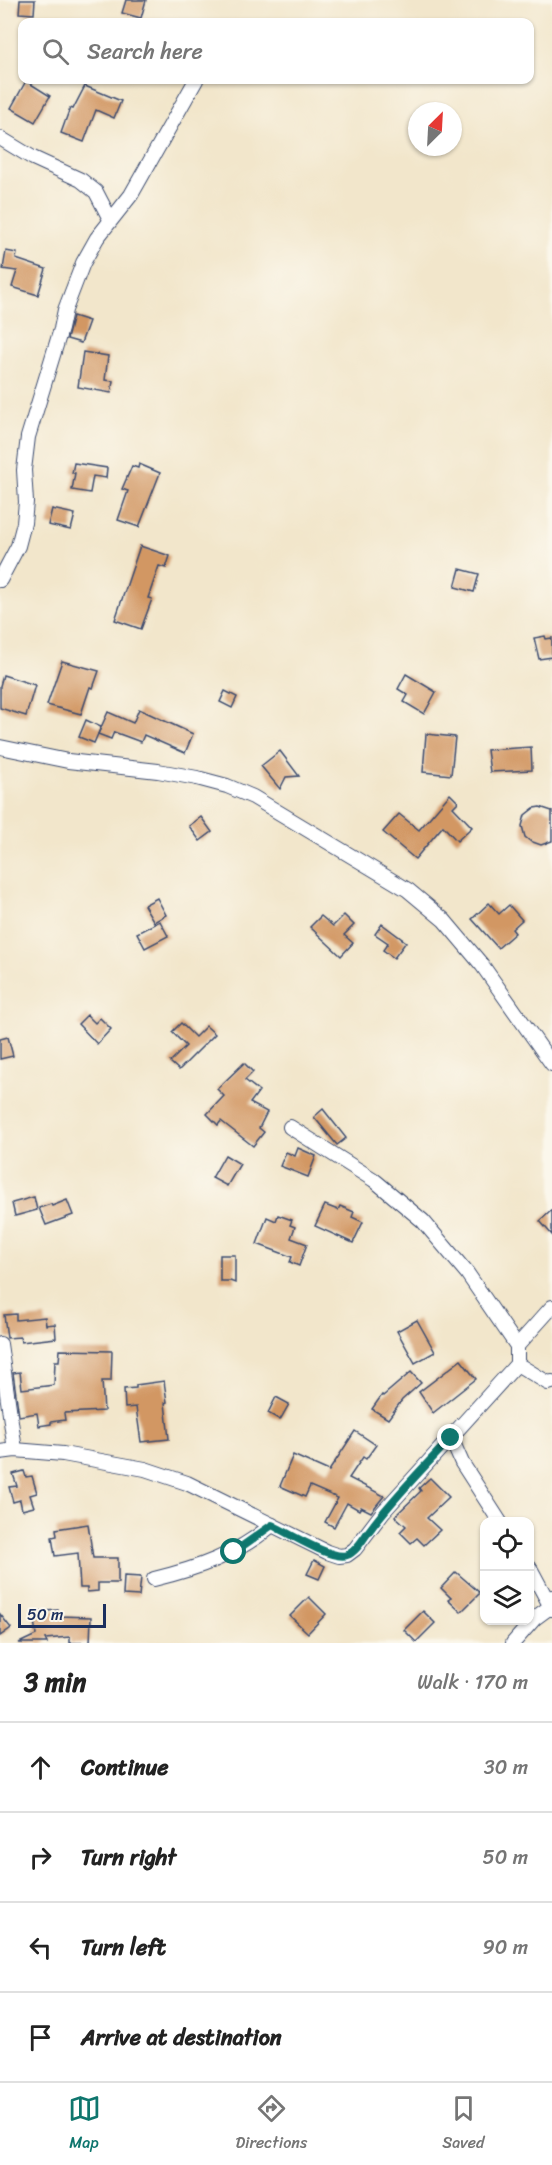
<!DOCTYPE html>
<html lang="en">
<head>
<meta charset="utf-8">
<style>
	body { margin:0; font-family:Sriracha,sans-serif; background:#f2f2f2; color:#222 }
	.controls { position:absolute; right:18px; bottom:18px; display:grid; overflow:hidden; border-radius:12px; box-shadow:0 2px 4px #0004 }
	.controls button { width:54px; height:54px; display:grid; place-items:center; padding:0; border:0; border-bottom:2px solid #e0e0e0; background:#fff; color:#222; font:30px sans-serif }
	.compass { position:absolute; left:408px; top:102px; width:54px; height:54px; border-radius:50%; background:#fff; box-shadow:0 2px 4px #0004; rotate:24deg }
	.scale { position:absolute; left:18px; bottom:15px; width:88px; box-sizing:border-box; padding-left:6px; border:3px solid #1b2f5e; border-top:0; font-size:16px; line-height:21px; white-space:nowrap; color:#1b2f5e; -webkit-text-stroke:4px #fbf7ec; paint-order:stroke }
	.stop { position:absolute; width:18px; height:18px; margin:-14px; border:4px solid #0f766e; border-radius:50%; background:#fff }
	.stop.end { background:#0f766e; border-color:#fff; box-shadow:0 2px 6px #0008 }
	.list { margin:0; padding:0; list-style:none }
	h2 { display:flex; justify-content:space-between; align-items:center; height:78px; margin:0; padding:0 24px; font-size:26px }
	h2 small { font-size:20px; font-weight:400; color:#767676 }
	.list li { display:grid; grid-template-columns:39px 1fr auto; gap:18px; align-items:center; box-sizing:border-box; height:90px; padding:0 24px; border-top:2px solid #e0e0e0 }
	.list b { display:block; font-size:22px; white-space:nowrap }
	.list em { font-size:20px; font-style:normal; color:#767676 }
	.icon { flex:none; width:33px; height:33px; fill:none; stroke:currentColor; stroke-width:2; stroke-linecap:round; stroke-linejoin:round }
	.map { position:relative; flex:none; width:552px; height:1643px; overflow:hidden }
	.search { position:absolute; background:#fff; box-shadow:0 2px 4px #0004; left:18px; right:18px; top:18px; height:66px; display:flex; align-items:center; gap:15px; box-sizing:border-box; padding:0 21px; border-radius:12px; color:#767676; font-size:22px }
	.sheet { height:438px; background:#fff }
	nav { display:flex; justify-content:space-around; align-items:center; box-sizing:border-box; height:84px; border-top:2px solid #e0e0e0; background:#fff; font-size:16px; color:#767676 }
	nav a { display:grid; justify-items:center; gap:3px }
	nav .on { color:#0f766e }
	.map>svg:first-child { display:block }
	.building { fill:#d29764 }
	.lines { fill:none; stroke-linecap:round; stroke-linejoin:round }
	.minor-casing { stroke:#3b4a6e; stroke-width:16 }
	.minor { stroke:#fff; stroke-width:14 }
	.route { stroke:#0f766e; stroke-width:8 }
</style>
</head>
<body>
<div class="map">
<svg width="552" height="1643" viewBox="0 0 552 1643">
	<rect width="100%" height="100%" fill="#fbf7ec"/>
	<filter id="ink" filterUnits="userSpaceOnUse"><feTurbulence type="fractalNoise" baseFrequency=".0167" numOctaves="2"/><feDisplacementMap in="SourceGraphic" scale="12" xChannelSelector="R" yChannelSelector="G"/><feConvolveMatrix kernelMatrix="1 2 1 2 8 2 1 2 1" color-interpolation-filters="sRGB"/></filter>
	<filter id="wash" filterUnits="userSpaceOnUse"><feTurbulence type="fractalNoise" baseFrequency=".008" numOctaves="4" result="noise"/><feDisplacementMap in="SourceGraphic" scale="24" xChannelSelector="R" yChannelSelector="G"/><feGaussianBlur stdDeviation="1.35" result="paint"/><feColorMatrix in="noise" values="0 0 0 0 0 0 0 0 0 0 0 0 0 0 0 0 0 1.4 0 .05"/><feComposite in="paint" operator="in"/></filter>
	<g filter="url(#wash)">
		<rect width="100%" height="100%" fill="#f2e6cb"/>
		<g id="blocks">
			<!-- building -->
			<g class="building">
				<path d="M20 0H35L34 14 19 13Z"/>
				<path d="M126 0H146L141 18 122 13Z"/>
				<path d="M26 81 50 96 35 122 11 108Z"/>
				<path d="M85 86 121 101 114 118 96 110 84 142 61 133 70 108 73 109Z"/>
				<path d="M6 251 17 253 16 259 46 269 38 295 12 287 17 271 3 269Z"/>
				<path d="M73 316 89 321 81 343 67 339Z"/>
				<path d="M83 352 108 356 105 380 113 381 111 393 78 387Z"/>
				<path d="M74 463 107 468 106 478 93 476 90 493 72 490 75 473H72Z"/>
				<path d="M139 464 160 473 139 527 118 520 128 491 122 489 132 466 138 468Z"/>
				<path d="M52 509 75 514 71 530 48 525Z"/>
				<path d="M140 546 170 556 166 568 159 566 148 598 152 599 141 629 115 620Z"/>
				<path d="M460 569 479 574 474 592 455 587Z"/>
				<path d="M545 636 546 639 552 638V657L539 659 534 638Z"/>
				<path d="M62 661 99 671 93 688 90 687 81 714 47 705Z"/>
				<path d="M406 674 436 692 424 714 404 702 408 695 398 689Z"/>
				<path d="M3 675 35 685 26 716 0 708V686Z"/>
				<path d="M225 691 237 697 232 708 220 702Z"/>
				<path d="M139 709 193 734 185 753 144 735 141 742 114 732 111 739 98 734 108 712 133 723Z"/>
				<path d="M86 720 101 727 94 743 79 737Z"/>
				<path d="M426 734 455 737 451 775 423 772Z"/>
				<path d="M531 747 532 770 490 772 487 750Z"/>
				<path d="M280 751 299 776 286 777 280 789 261 766Z"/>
				<path d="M450 794 458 802 453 807 472 827 457 841 443 826 415 859 383 832 399 814 419 830Z"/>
				<path d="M540 807 552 811V841L541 845 530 841 525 837 522 826 525 815 534 808Z"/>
				<path d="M201 817 212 832 200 841 189 826Z"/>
				<path d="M157 898 166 915 154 922 144 905Z"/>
				<path d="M489 903 499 914 509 905 522 920 512 929 515 933 498 948 472 919Z"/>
				<path d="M344 915 354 925 344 935 353 943 341 956 310 927 321 916 333 926Z"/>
				<path d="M160 921 168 936 145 948 137 933Z"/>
				<path d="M382 924 406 942 394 958 383 950 388 943 375 934Z"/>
				<path d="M87 1015 95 1023 100 1018 111 1029 97 1044 78 1024Z"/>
				<path d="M181 1023 195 1037 206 1026 215 1034 179 1070 170 1062 186 1046 172 1032Z"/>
				<path d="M8 1037 13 1056 0 1059V1039Z"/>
				<path d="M244 1063 253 1072 245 1080 259 1091 250 1103 267 1112 259 1128 264 1132 253 1146 221 1121 218 1125 207 1114 224 1096 217 1089Z"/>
				<path d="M323 1109 346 1138 337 1145 314 1117Z"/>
				<path d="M298 1148 316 1156 308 1177 280 1166 286 1152 295 1156Z"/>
				<path d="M225 1155 240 1164 227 1186 212 1178Z"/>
				<path d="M34 1197 37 1210 15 1216 12 1203Z"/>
				<path d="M67 1200 73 1215 46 1225 39 1208 51 1204 52 1206Z"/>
				<path d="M325 1205 338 1210 340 1206 354 1212 352 1217 363 1222 353 1243 315 1226Z"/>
				<path d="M552 1210V1235L540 1221Z"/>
				<path d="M278 1215 292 1220 290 1225 295 1227 291 1238 307 1244 299 1266 290 1262 292 1257 257 1244 267 1217 276 1221Z"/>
				<path d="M220 1255H235V1283L230 1281H220Z"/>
				<path d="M16 1314V1320L45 1317 46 1325 55 1324 56 1338 21 1342 20 1337 7 1338 4 1315Z"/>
				<path d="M417 1320 435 1352 415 1363 397 1331Z"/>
				<path d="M60 1350 112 1351 111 1381H102L104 1411 64 1413 65 1420 51 1422V1424L39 1426 37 1413 19 1416 13 1373 20 1372 22 1389 54 1385 55 1361H59Z"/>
				<path d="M461 1360 476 1379 433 1413 419 1392Z"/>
				<path d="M411 1372 421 1383 402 1400 388 1419 372 1409 382 1395 383 1396Z"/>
				<path d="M164 1381 167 1402 165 1403 169 1439 141 1442 136 1407 125 1408 124 1389 136 1388V1385Z"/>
				<path d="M276 1397 289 1404 280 1420 268 1413Z"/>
				<path d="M355 1431 376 1445 366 1459 363 1457 349 1478 384 1496 371 1512 361 1507 359 1510 347 1503 334 1527 325 1522 338 1498 310 1486 305 1497 280 1486 293 1455 329 1471Z"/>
				<path d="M24 1471 26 1477 32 1476 37 1493 30 1495 34 1507 22 1510 20 1500 13 1502 9 1487 17 1486 13 1474Z"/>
				<path d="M430 1478 449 1497 427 1518 440 1530 424 1545 417 1538 411 1543 400 1532 406 1526 395 1516 421 1491 419 1488Z"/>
				<path d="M88 1524 93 1558H118V1583H98V1591L87 1592V1588H80L78 1553 55 1556 52 1537 57 1536 56 1529Z"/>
				<path d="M314 1560 325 1566 319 1579 307 1574Z"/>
				<path d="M456 1572 480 1593 461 1612 448 1600 451 1598 441 1588Z"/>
				<path d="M124 1576 141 1577 139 1596 123 1595Z"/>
				<path d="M309 1597 326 1614 308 1633 290 1616Z"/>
				<path d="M58 1610 59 1616 91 1617 90 1643H70V1637L45 1639 47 1643H19L36 1635 33 1612Z"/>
				<path d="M423 1611 435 1623 416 1642 404 1630Z"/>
				<path d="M0 1614 11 1628 0 1636Z"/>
			</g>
		</g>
	</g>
	<g filter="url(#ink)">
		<use href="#blocks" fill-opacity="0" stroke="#3b4a6e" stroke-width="1.5"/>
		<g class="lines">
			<defs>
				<g id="minor">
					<path d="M0 138 33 158 81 180 96 192 110 219"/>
					<path d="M0 580 18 546 24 523 26 502 24 470 28 437 61 329 65 310 83 263 97 238 131 195 196 80"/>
					<path d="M0 747 68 761 158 771 197 778 227 786 253 797 408 890 444 920 482 965 552 1064"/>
					<path d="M290 1127 374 1180 423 1221 467 1273 517 1346"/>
					<path d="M0 1344 15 1450"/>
					<path d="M517 1364 548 1383 552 1382"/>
					<path d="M451 1438 462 1463 500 1522"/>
					<path d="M0 1452 15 1450 63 1454 145 1469 187 1483 327 1552 339 1556 347 1555 355 1549 383 1512 517 1364V1346L552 1307"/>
					<path d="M530 1568 552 1609"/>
					<path d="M154 1579C199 1568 236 1555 272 1525"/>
					<path d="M513 1643 535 1618 550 1607 552 1597"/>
				</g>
			</defs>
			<!-- minor casing -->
			<use href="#minor" class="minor-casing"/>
			<!-- minor -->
			<use href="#minor" class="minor"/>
		</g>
	</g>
	<g class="lines" filter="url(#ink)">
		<!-- route -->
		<path class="route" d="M234 1552 272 1525C286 1532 333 1561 347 1555 356 1552 363 1539 369 1531 393 1498 423 1469 451 1438"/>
	</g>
</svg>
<div class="controls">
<button><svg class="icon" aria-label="locate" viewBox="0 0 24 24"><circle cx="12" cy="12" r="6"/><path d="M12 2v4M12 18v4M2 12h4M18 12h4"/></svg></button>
<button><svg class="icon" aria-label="layers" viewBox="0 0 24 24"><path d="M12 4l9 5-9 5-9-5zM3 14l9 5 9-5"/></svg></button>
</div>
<svg class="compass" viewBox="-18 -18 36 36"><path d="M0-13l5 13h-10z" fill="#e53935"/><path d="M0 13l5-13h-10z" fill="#767676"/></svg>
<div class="scale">50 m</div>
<div class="stop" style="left:234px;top:1552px"></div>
<div class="stop end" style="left:451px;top:1438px"></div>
<div class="search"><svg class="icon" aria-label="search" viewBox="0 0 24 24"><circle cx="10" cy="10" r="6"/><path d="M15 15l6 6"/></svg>Search here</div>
</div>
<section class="sheet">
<h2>3 min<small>Walk · 170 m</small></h2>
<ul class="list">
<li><svg class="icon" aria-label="ahead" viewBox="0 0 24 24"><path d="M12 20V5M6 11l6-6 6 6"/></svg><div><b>Continue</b></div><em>30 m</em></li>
<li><svg class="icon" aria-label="right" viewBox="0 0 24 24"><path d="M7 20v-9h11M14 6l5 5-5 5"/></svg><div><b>Turn right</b></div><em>50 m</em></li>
<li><svg class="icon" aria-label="left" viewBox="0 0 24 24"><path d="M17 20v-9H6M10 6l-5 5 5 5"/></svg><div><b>Turn left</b></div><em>90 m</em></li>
<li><svg class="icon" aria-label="arrive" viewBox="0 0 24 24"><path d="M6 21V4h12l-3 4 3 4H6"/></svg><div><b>Arrive at destination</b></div></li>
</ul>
</section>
<nav>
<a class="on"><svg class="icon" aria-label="map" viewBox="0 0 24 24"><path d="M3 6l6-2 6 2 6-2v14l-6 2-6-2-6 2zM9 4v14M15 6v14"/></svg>Map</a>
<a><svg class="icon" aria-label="directions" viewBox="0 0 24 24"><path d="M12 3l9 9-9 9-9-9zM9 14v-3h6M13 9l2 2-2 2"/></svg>Directions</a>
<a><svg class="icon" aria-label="saved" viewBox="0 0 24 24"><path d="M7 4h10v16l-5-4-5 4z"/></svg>Saved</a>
</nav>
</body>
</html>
